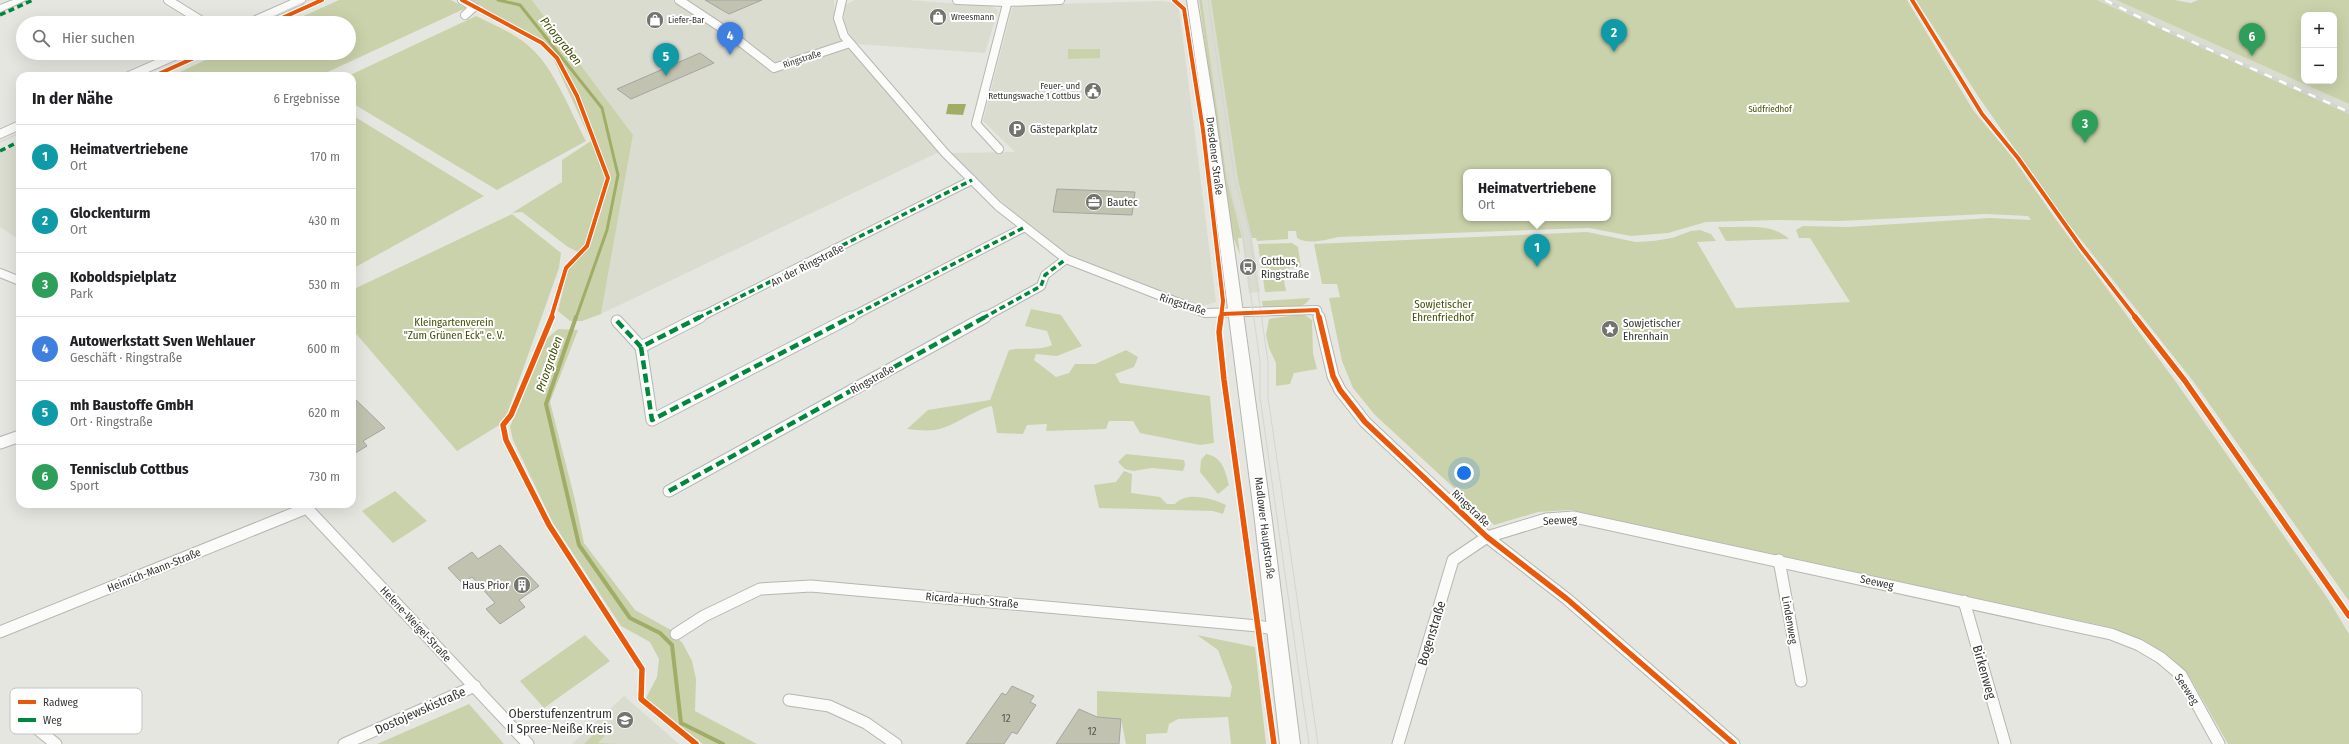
<!DOCTYPE html>
<html lang="de">
<head>
<meta charset="utf-8">
<style>
	body { margin:0; font-family:"Fira Sans Condensed",sans-serif; background:#f2f2f2; color:#202124 }
	.controls { position:absolute; right:12px; top:12px; display:grid; overflow:hidden; border-radius:8px; box-shadow:0 4px 16px #0002 }
	.controls button { width:36px; height:36px; display:grid; place-items:center; padding:0; border:0; border-bottom:1px solid #e0e0e0; background:#fff; color:#202124; font:20px sans-serif }
	.you { position:absolute; left:1464px; top:473px; width:14px; height:14px; margin:-10px; border:3px solid #fff; border-radius:50%; background:#1a73e8; box-shadow:0 0 0 6px #1a73e833 }
	.badge { display:grid; place-items:center; width:26px; height:26px; border-radius:50%; background:#d93025; color:#fff; font-size:13px; font-weight:700 }
	.pin { position:absolute; translate:-50% -33px; filter:drop-shadow(0 1px 2px #0008) }
	.pin::after { content:''; position:absolute; top:21px; width:14px; height:12px; background:inherit; clip-path:polygon(0 0,100% 0,50% 100%) }
	.popup { position:absolute; left:1463px; top:169px; width:148px; height:52px; box-sizing:border-box; display:grid; place-content:center; border-radius:8px; background:#fff; filter:drop-shadow(0 1px 3px #0005); font-size:13px; white-space:nowrap; color:#757577 }
	.popup b { font-size:15px; color:#202124 }
	.popup::after { content:''; position:absolute; left:50%; top:100%; margin-left:-8px; border:8px solid transparent; border-top-color:#fff }
	.list { margin:0; padding:0; list-style:none }
	h2 { display:flex; justify-content:space-between; align-items:center; height:52px; margin:0; padding:0 16px; font-size:17px }
	h2 small { font-size:13px; font-weight:400; color:#757577 }
	.list li { display:grid; grid-template-columns:26px 1fr auto; gap:12px; align-items:center; box-sizing:border-box; height:64px; padding:0 16px; border-top:1px solid #e0e0e0 }
	.list b { display:block; font-size:15px; white-space:nowrap }
	.list p { margin:0; font-size:13px; white-space:nowrap; color:#757577 }
	.list em { font-size:13px; font-style:normal; color:#757577 }
	.icon { flex:none; width:22px; height:22px; fill:none; stroke:currentColor; stroke-width:2; stroke-linecap:round; stroke-linejoin:round }
	.map { position:relative; flex:none; width:2349px; height:744px; overflow:hidden }
	.search { position:absolute; background:#fff; box-shadow:0 4px 16px #0002; left:16px; top:16px; width:340px; height:44px; display:flex; align-items:center; gap:10px; box-sizing:border-box; padding:0 14px; border-radius:22px; color:#757577; font-size:15px }
	.panel { position:absolute; background:#fff; box-shadow:0 4px 16px #0002; left:16px; top:72px; width:340px; height:436px; border-radius:12px }
	.map>svg:first-child { display:block }
	.built { fill:#dadcd0 }
	.green { fill:#cad2ab; fill-rule:evenodd }
	.water { fill:#a1ac67 }
	.lines { fill:none; stroke-linecap:round; stroke-linejoin:round }
	.stream-far1 { stroke:#a1ac67; stroke-width:3 }
	.stream { stroke:#a1ac67; stroke-width:4 }
	.building { fill:#c1c3b0; stroke:#a4a5a1 }
	.street-far1-casing { stroke:#b6b6b2; stroke-width:10 }
	.street-casing { stroke:#b6b6b2; stroke-width:13 }
	.secondary-casing { stroke:#b6b6b2; stroke-width:2 }
	.primary-casing { stroke:#b6b6b2; stroke-width:2 }
	.street-far1 { stroke:#fbfbfa; stroke-width:8 }
	.street { stroke:#fbfbfa; stroke-width:11 }
	.secondary { fill:#fbfbfa; fill-rule:evenodd }
	.primary { fill:#fbfbfa; fill-rule:evenodd }
	.tram { stroke:#d4d5d3; stroke-width:1 }
	.rail-casing { stroke:#d4d5d3; stroke-width:3.5 }
	.rail { stroke:#fff; stroke-width:2.5; stroke-dasharray:8; stroke-linecap:butt }
	.quiet-far1 { stroke:#00873e; stroke-width:3.5; stroke-dasharray:6 3.5; stroke-linecap:butt }
	.quiet { stroke:#00873e; stroke-width:4.5; stroke-dasharray:9 4.5; stroke-linecap:butt }
	.cycleway-far1-casing { stroke:#fff; stroke-width:6 }
	.cycleway-casing { stroke:#fff; stroke-width:8 }
	.cycleway-far1 { stroke:#e8590c; stroke-width:4 }
	.cycleway { stroke:#e8590c; stroke-width:5.5 }
	.labels { text-anchor:middle; stroke-width:4; stroke-linejoin:round; paint-order:stroke }
	.far-poi-label { font-size:9px; fill:#353732; stroke:#fff; text-anchor:start }
	.far-street-label { font-size:9px; fill:#353732; stroke:#fff }
	.far-park-label { font-size:9px; fill:#454f05; stroke:#fff }
	.poi-label { font-size:11px; fill:#353732; stroke:#fff; text-anchor:start }
	.street-label { font-size:11px; fill:#353732; stroke:#fff }
	.park-label { font-size:11px; fill:#454f05; stroke:#fff }
	.near-number-label { font-size:11px; fill:#585a52 }
	.water-label { font-size:12px; font-style:italic; fill:#404900; stroke:#fff }
	.near-street-label { font-size:13px; fill:#353732; stroke:#fff }
	.near-poi-label { font-size:13px; fill:#353732; stroke:#fff; text-anchor:end }
	.key { fill:#fff; stroke:#c2c3c2; stroke-width:1 }
	.key-label { font-size:11px; fill:#353732 }
</style>
</head>
<body>
<div class="map">
<svg width="2349" height="744" viewBox="0 0 2349 744">
	<rect width="100%" height="100%" fill="#e6e6e1"/>
	<!-- built -->
	<g class="built">
		<path d="M532 0H834L835 21 939 152 601 314 633 135Z"/>
		<path d="M855 0H906L991 6 998 10 985 53 856 44 845 27 844 20 845 5Z"/>
		<path d="M1202 0H1211L1238 180 1251 229 1260 292 1249 293 1242 238 1227 180Z"/>
		<path d="M2097 0H2116L2349 104V114Z"/>
		<path d="M1161 1 1174 3 1179 8 1216 302 1201 307 1071 257 1027 226 951 153 1015 152 983 121 1012 8 1020 5Z"/>
		<path d="M20 144V240L0 227V153Z"/>
		<path d="M624 696 679 744H572Z"/>
	</g>
	<!-- green -->
	<g class="green">
		<path d="M339 0H451L466 8 319 76H171L221 53H349V23H288Z"/>
		<path d="M472 0H532L633 135 601 314 582 321H570L558 311 568 269 580 253 568 247 522 212 512 213 562 182V160L591 141 553 58 543 47Z"/>
		<path d="M1199 0H1202L1227 180 1242 238H1238L1240 255 1231 231Z"/>
		<path d="M1211 0H1907L1973 110 2013 158 2054 217 2176 382 2328 599 2349 634V744H2228L2188 674 2144 642 2109 627 1571 510 1538 512 1494 525 1375 415 1353 388 1342 361 1329 298 1340 297 1337 284H1322L1314 244 1587 232 1636 242 1653 241 1672 238 1691 231 1700 230 1711 234 1716 241 1697 242 1736 308 1850 302 1810 238H1799L1796 230 1803 226 1848 227 1990 218 2031 220 2028 216 1986 214 1839 221 1775 220 1706 222 1668 233 1631 236 1589 228 1338 237C1326 240 1308 245 1297 238L1296 231H1288V239L1257 241 1256 238H1252L1238 180ZM1466 172H1608V218H1466Z"/>
		<path d="M1916 0H2097L2349 114V601L2193 381 2059 212 1978 96Z"/>
		<path d="M2116 0H2174L2191 3 2198 0H2349V104ZM2304 15H2334V81H2304Z"/>
		<path d="M476 16C496 26 519 35 534 51 555 71 572 115 586 141L497 190 352 103V76H348Z"/>
		<path d="M1068 49H1100V58L1068 59Z"/>
		<path d="M352 115 484 196 352 269Z"/>
		<path d="M512 214 561 253 559 268 507 414 501 424 457 451 352 329V290Z"/>
		<path d="M1718 227C1740 228 1772 222 1789 239L1726 241Z"/>
		<path d="M1292 243 1298 247 1301 267 1289 268 1290 274 1283 275 1286 291 1265 292 1258 244Z"/>
		<path d="M1310 298C1304 312 1275 308 1263 308L1262 301Z"/>
		<path d="M1031 309 1061 315 1082 346 1057 356 1036 354 1034 360 1056 377 1069 373 1075 364H1095L1126 350 1138 357 1134 367 1115 374 1120 383 1210 396 1214 443 1200 445 1140 433 1133 421H1109L1106 429 1046 431 1047 424 1027 425 1023 434 997 433 992 406C971 411 954 427 935 430 926 431 916 430 907 429L928 410 990 400 1009 350C1022 347 1041 351 1052 345L1047 331 1025 326Z"/>
		<path d="M1303 314 1312 320 1313 353 1317 369 1294 373 1290 384 1276 386V363L1269 348 1266 335 1269 319Z"/>
		<path d="M558 329 578 330 550 402 575 500 584 543 635 610 671 630 683 644 692 661 696 679 695 711 757 744H703L646 698 657 677 659 659 650 642 621 626 553 523 513 440 510 427 543 342Z"/>
		<path d="M1126 454 1184 460 1185 465 1183 471 1152 468 1133 471 1125 469 1118 462Z"/>
		<path d="M1206 454C1223 457 1225 471 1229 485L1218 494 1200 472 1201 460Z"/>
		<path d="M1124 471 1132 474 1131 493 1160 497 1167 504H1175C1185 491 1212 498 1226 505L1223 514 1213 511 1099 508 1094 485 1116 482Z"/>
		<path d="M395 491 427 521 393 543 362 511Z"/>
		<path d="M585 635 610 661 544 708 520 681Z"/>
		<path d="M1197 635 1255 647 1266 744H1231L1228 717 1178 719 1169 724 1167 733 1146 734V744H1126L1121 719 1097 717V691L1230 697 1232 687 1218 650Z"/>
		<path d="M469 704 504 744H377Z"/>
		<path d="M606 722 613 726 598 743 618 744H584Z"/>
	</g>
	<!-- water -->
	<path class="water" d="M948 104H966L963 115 946 114Z"/>
	<g class="lines">
		<!-- stream-far1 -->
		<path class="stream-far1" d="M498 0 520 5 602 108 618 175 607 230 576 318"/>
		<!-- stream -->
		<path class="stream" d="M576 317 546 404 579 545 630 618 660 633 672 645 681 723 723 744"/>
	</g>
	<!-- building -->
	<g class="building">
		<path d="M705 0H762L729 14Z"/>
		<path d="M700 53 714 63 631 99 617 89Z"/>
		<path d="M1057 189 1135 192 1132 215 1053 212Z"/>
		<path d="M352 396 385 428 363 441 367 446 352 455Z"/>
		<path d="M500 545 539 586 519 600 525 607 500 624 486 609 495 603 472 577 462 583 448 568 472 552 478 559Z"/>
		<path d="M1012 686 1034 696 1030 702 1036 705 1017 734 1012 732 1004 744H966L1002 693 1006 695Z"/>
		<path d="M1079 709 1097 717 1121 719 1119 744H1056Z"/>
	</g>
	<g class="lines">
		<defs>
			<g id="street-far1">
				<path d="M168 0 205 23"/>
				<path d="M462 0 474 7 465 15"/>
				<path d="M679 0 729 33 774 68 850 43"/>
				<path d="M842 0 838 18 844 36 945 153 998 206 1066 259 1205 313 1317 310 1319 318"/>
				<path d="M957 0 1007 2 1060 0"/>
				<path d="M249 23 301 0"/>
				<path d="M129 76 181 53"/>
				<path d="M0 134 20 125"/>
				<path d="M999 149 976 124 1008 0"/>
				<path d="M0 273 20 281"/>
				<path d="M698 318 972 180"/>
				<path d="M849 318 1023 228"/>
				<path d="M983 318 1041 286 1045 275 1066 259"/>
			</g>
			<g id="street">
				<path d="M1319 317 1333 376 1340 390 1365 422 1487 537 1567 599 1734 744"/>
				<path d="M617 321 641 347 700 317"/>
				<path d="M641 347 652 420 851 317"/>
				<path d="M0 443 20 436"/>
				<path d="M669 491 985 317"/>
				<path d="M303 504 528 744"/>
				<path d="M1779 560 1801 681"/>
				<path d="M1964 601 2005 744"/>
				<path d="M0 632 307 508"/>
				<path d="M676 634 704 616 760 589 811 586 1258 626 1278 630"/>
				<path d="M789 700 829 706 866 723 896 744"/>
				<path d="M21 716 56 744"/>
				<path d="M344 744 475 686"/>
				<path d="M1398 744 1453 560 1487 537 1546 519 1574 517 2111 634 2139 645 2161 658 2181 675 2219 744"/>
			</g>
			<path id="secondary" d="M13 0H26L0 12V5Z"/>
			<path id="primary" d="M1187 0H1197L1215 112 1272 521 1300 744H1280L1255 521 1203 112Z"/>
		</defs>
		<!-- street-far1 casing -->
		<use href="#street-far1" class="street-far1-casing"/>
		<!-- street casing -->
		<use href="#street" class="street-casing"/>
		<!-- secondary casing -->
		<use href="#secondary" class="secondary-casing"/>
		<!-- primary casing -->
		<use href="#primary" class="primary-casing"/>
		<!-- street-far1 -->
		<use href="#street-far1" class="street-far1"/>
		<!-- street -->
		<use href="#street" class="street"/>
		<!-- secondary -->
		<use href="#secondary" class="secondary"/>
		<!-- primary -->
		<use href="#primary" class="primary"/>
		<!-- tram -->
		<g class="tram">
			<path d="M1208 0 1235 180 1249 230 1268 362V397L1318 744"/>
			<path d="M259 23 309 0"/>
			<path d="M148 76 199 53"/>
			<path d="M0 142 20 133"/>
			<path d="M1228 174 1233 202 1242 230 1260 362V397L1309 744"/>
		</g>
		<defs>
			<path id="rail" d="M2105 0 2157 26 2349 112"/>
		</defs>
		<!-- rail casing -->
		<use href="#rail" class="rail-casing"/>
		<!-- rail -->
		<use href="#rail" class="rail"/>
		<!-- quiet-far1 -->
		<g class="quiet-far1">
			<path d="M0 15 33 0"/>
			<path d="M0 151 20 141"/>
			<path d="M698 318 972 180"/>
			<path d="M849 318 1023 228"/>
			<path d="M983 318 1041 286 1045 275 1066 259"/>
		</g>
		<!-- quiet -->
		<g class="quiet">
			<path d="M617 321 641 347 700 317"/>
			<path d="M641 347 652 420 851 317"/>
			<path d="M669 491 985 317"/>
		</g>
		<defs>
			<g id="cycleway-far1">
				<path d="M462 0 542 43 557 58 577 96 608 178 587 246 566 268 551 318"/>
				<path d="M1174 0 1184 9 1203 130 1223 301 1221 318"/>
				<path d="M1912 0 1982 114 2018 158 2081 247 2136 318"/>
				<path d="M271 23 322 0"/>
				<path d="M154 76 205 53"/>
				<path d="M1223 314 1317 310 1319 318"/>
			</g>
			<g id="cycleway">
				<path d="M552 317 511 415 503 425 506 440 549 525 642 669 641 699 696 744"/>
				<path d="M1221 317 1219 332 1224 380 1274 744"/>
				<path d="M1319 317 1333 376 1340 390 1365 422 1487 537 1567 599 1734 744"/>
				<path d="M2135 317 2185 381 2349 616"/>
			</g>
		</defs>
		<!-- cycleway-far1 casing -->
		<use href="#cycleway-far1" class="cycleway-far1-casing"/>
		<!-- cycleway casing -->
		<use href="#cycleway" class="cycleway-casing"/>
		<!-- cycleway-far1 -->
		<use href="#cycleway-far1" class="cycleway-far1"/>
		<!-- cycleway -->
		<use href="#cycleway" class="cycleway"/>
	</g>
	<!-- icons -->
	<defs>
		<symbol id="shop-disc" viewBox="-11 -11 22 22"><circle r="9.5" fill="#73746f" stroke="#fff"/><path d="M-5-2.5h2.3a2.7 3.5 0 0 1 5.4 0H5L5.5 6h-11ZM-1.5-2.5h3a1.5 2.3 0 0 0-3 0Z" fill="#fff"/></symbol>
		<symbol id="civic-disc" viewBox="-11 -11 22 22"><circle r="9.5" fill="#73746f" stroke="#fff"/><path d="M-.6-6.5H3V-4.5H.6V-3L4-1V1h2V6H-6V1h2V-1L-.6-3ZM-1.2 2.5V6h2.4V2.5Z" fill="#fff"/></symbol>
		<symbol id="parking-disc" viewBox="-11 -11 22 22"><circle r="9.5" fill="#73746f" stroke="#fff"/><path d="M-3.5-5.5H1a3.5 3.5 0 0 1 0 7H-1V5.5H-3.5ZM-1-3.4V-.6H.8a1.4 1.4 0 0 0 0-2.8Z" fill="#fff"/></symbol>
		<symbol id="office-disc" viewBox="-11 -11 22 22"><circle r="9.5" fill="#73746f" stroke="#fff"/><path d="M-6-3h4V-5.5h4V-3h4V5H-6ZM-1-4.5V-3h2v-1.5ZM-6 0V1H6V0Z" fill="#fff"/></symbol>
		<symbol id="bus-disc" viewBox="-11 -11 22 22"><circle r="9.5" fill="#73746f" stroke="#fff"/><path d="M-5-6H5V4H4V6H2V4H-2V6H-4V4H-5ZM-3.5-4V0h7V-4ZM-3.5 1.2v1.5H-2V1.2ZM2 1.2v1.5H3.5V1.2Z" fill="#fff"/></symbol>
		<symbol id="sight-disc" viewBox="-11 -11 22 22"><circle r="9.5" fill="#73746f" stroke="#fff"/><path d="M0-6L1.8-2.2L6-1.7L2.9 1.2L3.7 5.4L0 3.3L-3.7 5.4L-2.9 1.2L-6-1.7L-1.8-2.2Z" fill="#fff"/></symbol>
		<symbol id="building-disc" viewBox="-11 -11 22 22"><circle r="9.5" fill="#73746f" stroke="#fff"/><path d="M-4-6H4V6H1V3H-1V6H-4ZM-2.5-4.3h1.7v1.8h-1.7ZM.8-4.3h1.7v1.8H.8ZM-2.5-1h1.7V.8h-1.7ZM.8-1h1.7V.8H.8Z" fill="#fff"/></symbol>
		<symbol id="school-disc" viewBox="-11 -11 22 22"><circle r="9.5" fill="#73746f" stroke="#fff"/><path d="M0-5L7-2L0 1L-7-2ZM-4 1L0 2.5L4 1V4Q0 6-4 4Z" fill="#fff"/></symbol>
	</defs>
	<g fill-rule="evenodd">
		<use href="#shop-disc" x="928" y="7" width="20" height="20"/>
		<use href="#shop-disc" x="645" y="10" width="20" height="20"/>
		<use href="#civic-disc" x="1083" y="81" width="20" height="20"/>
		<use href="#parking-disc" x="1007" y="119" width="20" height="20"/>
		<use href="#office-disc" x="1084" y="192" width="20" height="20"/>
		<use href="#bus-disc" x="1238" y="257" width="20" height="20"/>
		<use href="#sight-disc" x="1600" y="319" width="20" height="20"/>
		<use href="#building-disc" x="512" y="575" width="20" height="20"/>
		<use href="#school-disc" x="615" y="710" width="20" height="20"/>
	</g>
	<g class="labels">
		<!-- far-poi labels -->
		<g class="far-poi-label">
			<text x="951" y="20">Wreesmann</text>
			<text x="668" y="23">Liefer-Bar</text>
			<text x="1080" y="89" text-anchor="end">Feuer- und<tspan x="1080" dy="10">Rettungswache 1 Cottbus</tspan></text>
		</g>
		<!-- far-street labels -->
		<g class="far-street-label">
			<text transform="translate(802 59) rotate(-18)" y="3">Ringstraße</text>
		</g>
		<!-- far-park labels -->
		<g class="far-park-label">
			<text x="1770" y="112">Südfriedhof</text>
		</g>
		<!-- poi labels -->
		<g class="poi-label">
			<text x="1030" y="133">Gästeparkplatz</text>
			<text x="1107" y="206">Bautec</text>
			<text x="1261" y="265">Cottbus,<tspan x="1261" dy="13">Ringstraße</tspan></text>
			<text x="1623" y="327">Sowjetischer<tspan x="1623" dy="13">Ehrenhain</tspan></text>
			<text x="509" y="589" text-anchor="end">Haus Prior</text>
		</g>
		<!-- street labels -->
		<g class="street-label">
			<text transform="translate(1215 156) rotate(83)" y="4">Dresdener Straße</text>
			<text transform="translate(807 265) rotate(-27)" y="4">An der Ringstraße</text>
			<text transform="translate(1183 304) rotate(18)" y="4">Ringstraße</text>
			<text transform="translate(872 379) rotate(-29)" y="4">Ringstraße</text>
			<text transform="translate(1471 508) rotate(44)" y="4">Ringstraße</text>
			<text transform="translate(1560 520) rotate(-3)" y="4">Seeweg</text>
			<text transform="translate(1265 528) rotate(83)" y="4">Madlower Hauptstraße</text>
			<text transform="translate(154 570) rotate(-22)" y="4">Heinrich-Mann-Straße</text>
			<text transform="translate(1877 582) rotate(12)" y="4">Seeweg</text>
			<text transform="translate(972 600) rotate(5)" y="4">Ricarda-Huch-Straße</text>
			<text transform="translate(1790 620) rotate(80)" y="4">Lindenweg</text>
			<text transform="translate(416 624) rotate(47)" y="4">Helene-Weigel-Straße</text>
			<text transform="translate(2187 689) rotate(57)" y="4">Seeweg</text>
		</g>
		<!-- park labels -->
		<g class="park-label">
			<text x="1443" y="308">Sowjetischer<tspan x="1443" dy="13">Ehrenfriedhof</tspan></text>
			<text x="454" y="326">Kleingartenverein<tspan x="454" dy="13">"Zum Grünen Eck" e. V.</tspan></text>
		</g>
		<!-- near-number labels -->
		<g class="near-number-label">
			<text x="1006" y="722">12</text>
			<text x="1092" y="735">12</text>
		</g>
		<!-- water labels -->
		<g class="water-label">
			<text transform="translate(561 41) rotate(51)" y="4">Priorgraben</text>
			<text transform="translate(549 364) rotate(-71)" y="4">Priorgraben</text>
		</g>
		<!-- near-street labels -->
		<g class="near-street-label">
			<text transform="translate(1431 633) rotate(-73)" y="5">Bogenstraße</text>
			<text transform="translate(1985 672) rotate(74)" y="5">Birkenweg</text>
			<text transform="translate(420 710) rotate(-24)" y="5">Dostojewskistraße</text>
		</g>
		<!-- near-poi labels -->
		<g class="near-poi-label">
			<text x="612" y="718">Oberstufenzentrum<tspan x="612" dy="15">II Spree-Neiße Kreis</tspan></text>
		</g>
	</g>
	<!-- legend -->
	<rect x="10" y="688" width="132" height="46" rx="6" class="key"/>
	<rect x="18" y="700" width="18" height="4" fill="#e8590c"/>
	<rect x="18" y="718" width="18" height="4" fill="#00873e"/>
	<g class="key-label">
		<text x="43" y="706">Radweg</text>
		<text x="43" y="724">Weg</text>
	</g>
</svg>
<div class="controls">
<button>+</button>
<button>−</button>
</div>
<div class="you"></div>
<div class="pin badge" style="left:1537px;top:267px;background:#0f9aa8">1</div>
<div class="popup"><b>Heimatvertriebene</b>Ort</div>
<div class="pin badge" style="left:1614px;top:52px;background:#0f9aa8">2</div>
<div class="pin badge" style="left:2085px;top:143px;background:#2e9e5b">3</div>
<div class="pin badge" style="left:730px;top:55px;background:#3f7fe0">4</div>
<div class="pin badge" style="left:666px;top:76px;background:#0f9aa8">5</div>
<div class="pin badge" style="left:2252px;top:56px;background:#2e9e5b">6</div>
<div class="search"><svg class="icon" aria-label="search" viewBox="0 0 24 24"><circle cx="10" cy="10" r="6"/><path d="M15 15l6 6"/></svg>Hier suchen</div>
<section class="panel">
<h2>In der Nähe<small>6 Ergebnisse</small></h2>
<ul class="list">
<li><span class="badge" style="background:#0f9aa8">1</span><div><b>Heimatvertriebene</b><p>Ort</p></div><em>170 m</em></li>
<li><span class="badge" style="background:#0f9aa8">2</span><div><b>Glockenturm</b><p>Ort</p></div><em>430 m</em></li>
<li><span class="badge" style="background:#2e9e5b">3</span><div><b>Koboldspielplatz</b><p>Park</p></div><em>530 m</em></li>
<li><span class="badge" style="background:#3f7fe0">4</span><div><b>Autowerkstatt Sven Wehlauer</b><p>Geschäft · Ringstraße</p></div><em>600 m</em></li>
<li><span class="badge" style="background:#0f9aa8">5</span><div><b>mh Baustoffe GmbH</b><p>Ort · Ringstraße</p></div><em>620 m</em></li>
<li><span class="badge" style="background:#2e9e5b">6</span><div><b>Tennisclub Cottbus</b><p>Sport</p></div><em>730 m</em></li>
</ul>
</section>
</div>
</body>
</html>
